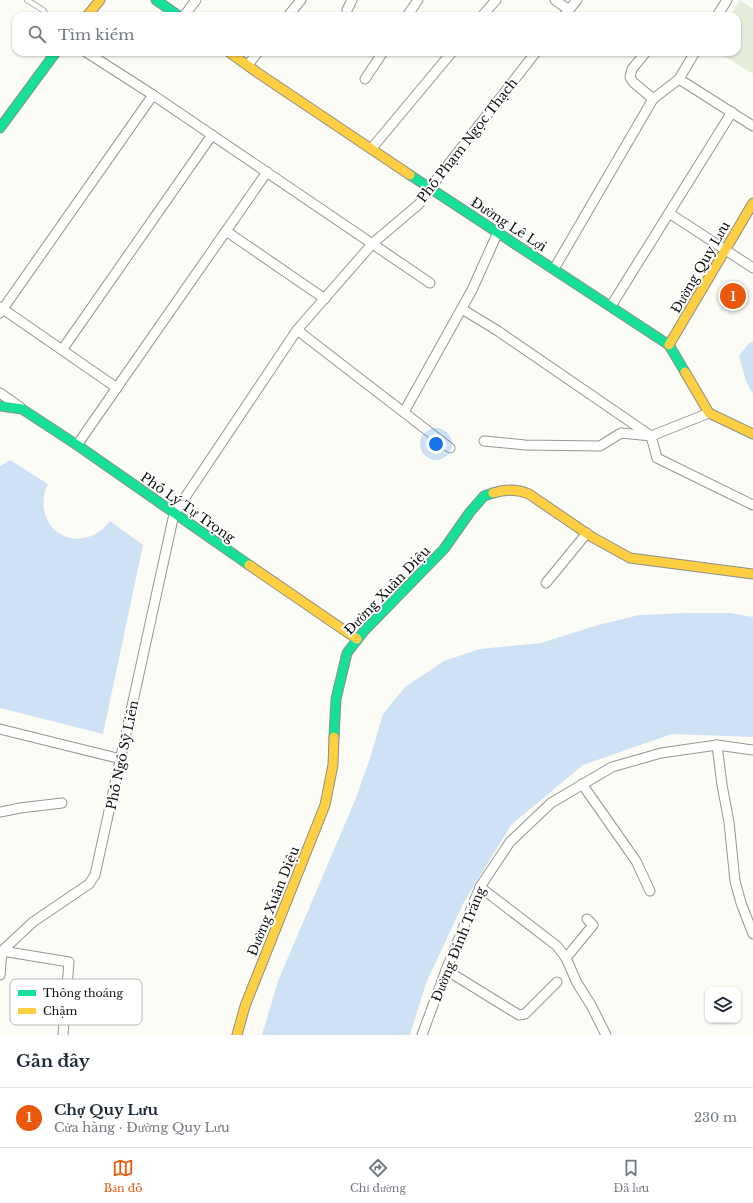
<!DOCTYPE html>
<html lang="vi">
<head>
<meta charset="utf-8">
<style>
	body { margin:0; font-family:"Libre Baskerville",serif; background:#f2f2f3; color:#1f2937 }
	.controls { position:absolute; right:12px; bottom:12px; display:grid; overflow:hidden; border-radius:8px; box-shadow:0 1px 3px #0004 }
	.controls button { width:36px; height:36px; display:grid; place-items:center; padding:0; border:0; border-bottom:1px solid #e0e1e3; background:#fff; color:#1f2937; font:20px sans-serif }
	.you { position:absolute; left:436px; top:444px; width:14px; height:14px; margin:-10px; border:3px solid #fff; border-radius:50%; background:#1a73e8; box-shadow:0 0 0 6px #1a73e833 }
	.badge { display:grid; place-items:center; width:26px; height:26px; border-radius:50%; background:#ea580c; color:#fff; font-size:13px; font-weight:700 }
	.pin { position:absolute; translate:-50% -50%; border:2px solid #fff; box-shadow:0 1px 4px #0006 }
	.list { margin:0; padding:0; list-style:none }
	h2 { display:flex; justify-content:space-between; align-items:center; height:52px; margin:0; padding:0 16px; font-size:17px }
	h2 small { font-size:13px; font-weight:400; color:#747a83 }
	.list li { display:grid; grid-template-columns:26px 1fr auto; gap:12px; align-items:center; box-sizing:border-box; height:60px; padding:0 16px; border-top:1px solid #e0e1e3 }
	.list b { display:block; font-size:15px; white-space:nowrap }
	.list p { margin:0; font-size:13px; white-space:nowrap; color:#747a83 }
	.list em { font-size:13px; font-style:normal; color:#747a83 }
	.icon { flex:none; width:22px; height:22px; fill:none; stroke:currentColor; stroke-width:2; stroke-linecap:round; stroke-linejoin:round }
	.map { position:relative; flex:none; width:753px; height:1035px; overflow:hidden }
	.search { position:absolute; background:#fff; box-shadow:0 1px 3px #0004; left:12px; right:12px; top:12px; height:44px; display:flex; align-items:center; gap:10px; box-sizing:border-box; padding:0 14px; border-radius:12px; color:#747a83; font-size:15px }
	.sheet { height:112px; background:#fff }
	nav { display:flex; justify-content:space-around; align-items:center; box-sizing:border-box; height:56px; border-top:1px solid #e0e1e3; background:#fff; font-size:11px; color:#747a83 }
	nav a { display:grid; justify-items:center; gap:2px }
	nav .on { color:#ea580c }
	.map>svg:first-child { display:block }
	.cemetery { fill:#e5eddb }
	.water { fill:#cfe1f4 }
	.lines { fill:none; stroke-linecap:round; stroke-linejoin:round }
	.lane-casing { stroke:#969694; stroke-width:6 }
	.street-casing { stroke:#969694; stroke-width:11 }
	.fast-casing { stroke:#8d8d8a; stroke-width:11 }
	.slow-casing { stroke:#8d8d8a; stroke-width:11 }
	.lane { stroke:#fffffe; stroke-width:4.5 }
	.street { stroke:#fffffe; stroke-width:9 }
	.fast { stroke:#16e098; stroke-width:9 }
	.slow { stroke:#ffcf43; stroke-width:9 }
	.labels { text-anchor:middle; stroke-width:4; stroke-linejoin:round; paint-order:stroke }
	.street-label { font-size:13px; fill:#101010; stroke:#fff }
	.key { fill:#fff; stroke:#b7b7b7; stroke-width:1 }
	.key-label { font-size:11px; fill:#101010 }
</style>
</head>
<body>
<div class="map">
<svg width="753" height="1035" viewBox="0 0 753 1035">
	<rect width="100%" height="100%" fill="#fcfcf6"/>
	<!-- cemetery -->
	<path class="cemetery" d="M740 0 753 9V74L718 52H737V16H730Z"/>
	<!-- water -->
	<g class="water">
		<path d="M753 342V394L746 381 739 356 749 343Z"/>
		<path d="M10 460 48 484C32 516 60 550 93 535 100 532 105 527 110 521L143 545 103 734 0 708V466Z"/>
		<path d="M688 613H730L753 617V737L672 734 583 765 511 825 464 902 426 983 410 1035H262L278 981 356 798 370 758 383 714 405 687 444 661 480 649 541 643 598 625 639 615Z"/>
	</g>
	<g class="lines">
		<defs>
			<path id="lane" d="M27 0 43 10 47 16"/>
			<g id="street">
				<path d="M555 0 569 10"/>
				<path d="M347 10 352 0"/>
				<path d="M184 16 196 0"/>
				<path d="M288 16 301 0"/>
				<path d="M407 16 418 0"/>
				<path d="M482 16 496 0"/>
				<path d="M564 16 577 0"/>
				<path d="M717 16 727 0"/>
				<path d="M86 52 153 95 430 283"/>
				<path d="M646 52 632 69 630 77 633 82 653 99"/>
				<path d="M248 65 258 52"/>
				<path d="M365 79 383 52"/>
				<path d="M679 79 753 126"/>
				<path d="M372 148 452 52"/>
				<path d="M669 213 753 268"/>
				<path d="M226 231 325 299"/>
				<path d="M554 269 653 99 679 79 695 52"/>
				<path d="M611 306 732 112"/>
				<path d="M0 307 117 388"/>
				<path d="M462 309 498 331 651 436 657 458 753 505"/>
				<path d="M0 313 153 95"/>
				<path d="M297 330 373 243 419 204 430 188 536 52"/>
				<path d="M62 350 212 135"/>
				<path d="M0 393 20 407"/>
				<path d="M404 412 472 290 498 232"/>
				<path d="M484 441 525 445 600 446 621 433 651 436 709 413"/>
				<path d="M77 445 267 172"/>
				<path d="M546 583 587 533"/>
				<path d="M0 729 121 759"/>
				<path d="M717 745 722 785 729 822 735 881 741 903 753 934"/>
				<path d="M582 784 636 861 650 891"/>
				<path d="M0 812 20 808 62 803"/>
				<path d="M480 887 557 946 566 958 577 983 591 1005 606 1035"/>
				<path d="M0 951H2L33 922 89 884 95 875 174 514 297 330 450 448"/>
				<path d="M566 958 593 925 587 919"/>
				<path d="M446 970 519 1015 525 1014 557 982"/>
				<path d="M0 975 2 951 69 962 63 1035"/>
				<path d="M422 1035 446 970 480 887 510 842 551 803 612 767 661 753 717 745 753 750"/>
			</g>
			<g id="fast">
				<path d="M156 0 179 16"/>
				<path d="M0 128 56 52"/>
				<path d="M410 175 669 345 685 372"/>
				<path d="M0 406 22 409 77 445 249 565"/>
				<path d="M334 737 336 699 347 653 364 631 444 549 470 512 484 496 493 493"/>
			</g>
			<g id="slow">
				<path d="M87 16 100 0"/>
				<path d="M229 52 258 73 410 175"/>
				<path d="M669 345 753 203"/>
				<path d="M685 372 709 413 753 434"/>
				<path d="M493 493C505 489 517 489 529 494L592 537 630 558 753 574"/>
				<path d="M249 565 357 639"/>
				<path d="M237 1035 245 1006 325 805 333 765 334 737"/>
			</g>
		</defs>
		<!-- lane casing -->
		<use href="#lane" class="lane-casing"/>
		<!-- street casing -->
		<use href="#street" class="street-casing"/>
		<!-- fast casing -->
		<use href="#fast" class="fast-casing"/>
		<!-- slow casing -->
		<use href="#slow" class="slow-casing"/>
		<!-- lane -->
		<use href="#lane" class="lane"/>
		<!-- street -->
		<use href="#street" class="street"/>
		<!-- fast -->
		<use href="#fast" class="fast"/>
		<!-- slow -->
		<use href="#slow" class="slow"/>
	</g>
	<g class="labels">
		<!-- street labels -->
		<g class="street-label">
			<text transform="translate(467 140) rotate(-52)" y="5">Phố Phạm Ngọc Thạch</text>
			<text transform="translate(509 224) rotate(33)" y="5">Đường Lê Lợi</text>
			<text transform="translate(700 267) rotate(-60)" y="5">Đường Quy Lưu</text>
			<text transform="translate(188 507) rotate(35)" y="5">Phố Lý Tự Trọng</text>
			<text transform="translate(387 590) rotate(-46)" y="5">Đường Xuân Diệu</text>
			<text transform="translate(122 755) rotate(-78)" y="5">Phố Ngô Sỹ Liên</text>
			<text transform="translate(273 901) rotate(-68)" y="5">Đường Xuân Diệu</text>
			<text transform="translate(458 944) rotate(-68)" y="5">Đường Đinh Tráng</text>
		</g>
	</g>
	<!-- legend -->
	<rect x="10" y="979" width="132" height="46" rx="6" class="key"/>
	<rect x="18" y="990" width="18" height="6" fill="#16e098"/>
	<rect x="18" y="1008" width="18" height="6" fill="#ffcf43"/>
	<g class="key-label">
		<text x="43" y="997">Thông thoáng</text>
		<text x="43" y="1015">Chậm</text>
	</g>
</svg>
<div class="controls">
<button><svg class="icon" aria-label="layers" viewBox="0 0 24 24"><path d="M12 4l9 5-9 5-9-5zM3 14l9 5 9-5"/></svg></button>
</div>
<div class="you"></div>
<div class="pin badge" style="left:733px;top:296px">1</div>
<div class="search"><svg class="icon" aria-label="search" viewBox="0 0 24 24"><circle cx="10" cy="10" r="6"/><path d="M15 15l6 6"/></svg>Tìm kiếm</div>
</div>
<section class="sheet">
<h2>Gần đây<small></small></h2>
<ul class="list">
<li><span class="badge">1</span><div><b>Chợ Quy Lưu</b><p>Cửa hàng · Đường Quy Lưu</p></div><em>230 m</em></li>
</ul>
</section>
<nav>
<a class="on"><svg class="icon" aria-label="map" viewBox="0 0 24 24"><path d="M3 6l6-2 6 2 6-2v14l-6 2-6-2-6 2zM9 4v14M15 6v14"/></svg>Bản đồ</a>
<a><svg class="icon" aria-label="directions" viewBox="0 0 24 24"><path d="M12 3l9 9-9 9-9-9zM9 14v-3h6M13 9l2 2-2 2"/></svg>Chỉ đường</a>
<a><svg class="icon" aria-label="saved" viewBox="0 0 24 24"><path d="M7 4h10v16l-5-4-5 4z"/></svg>Đã lưu</a>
</nav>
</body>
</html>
